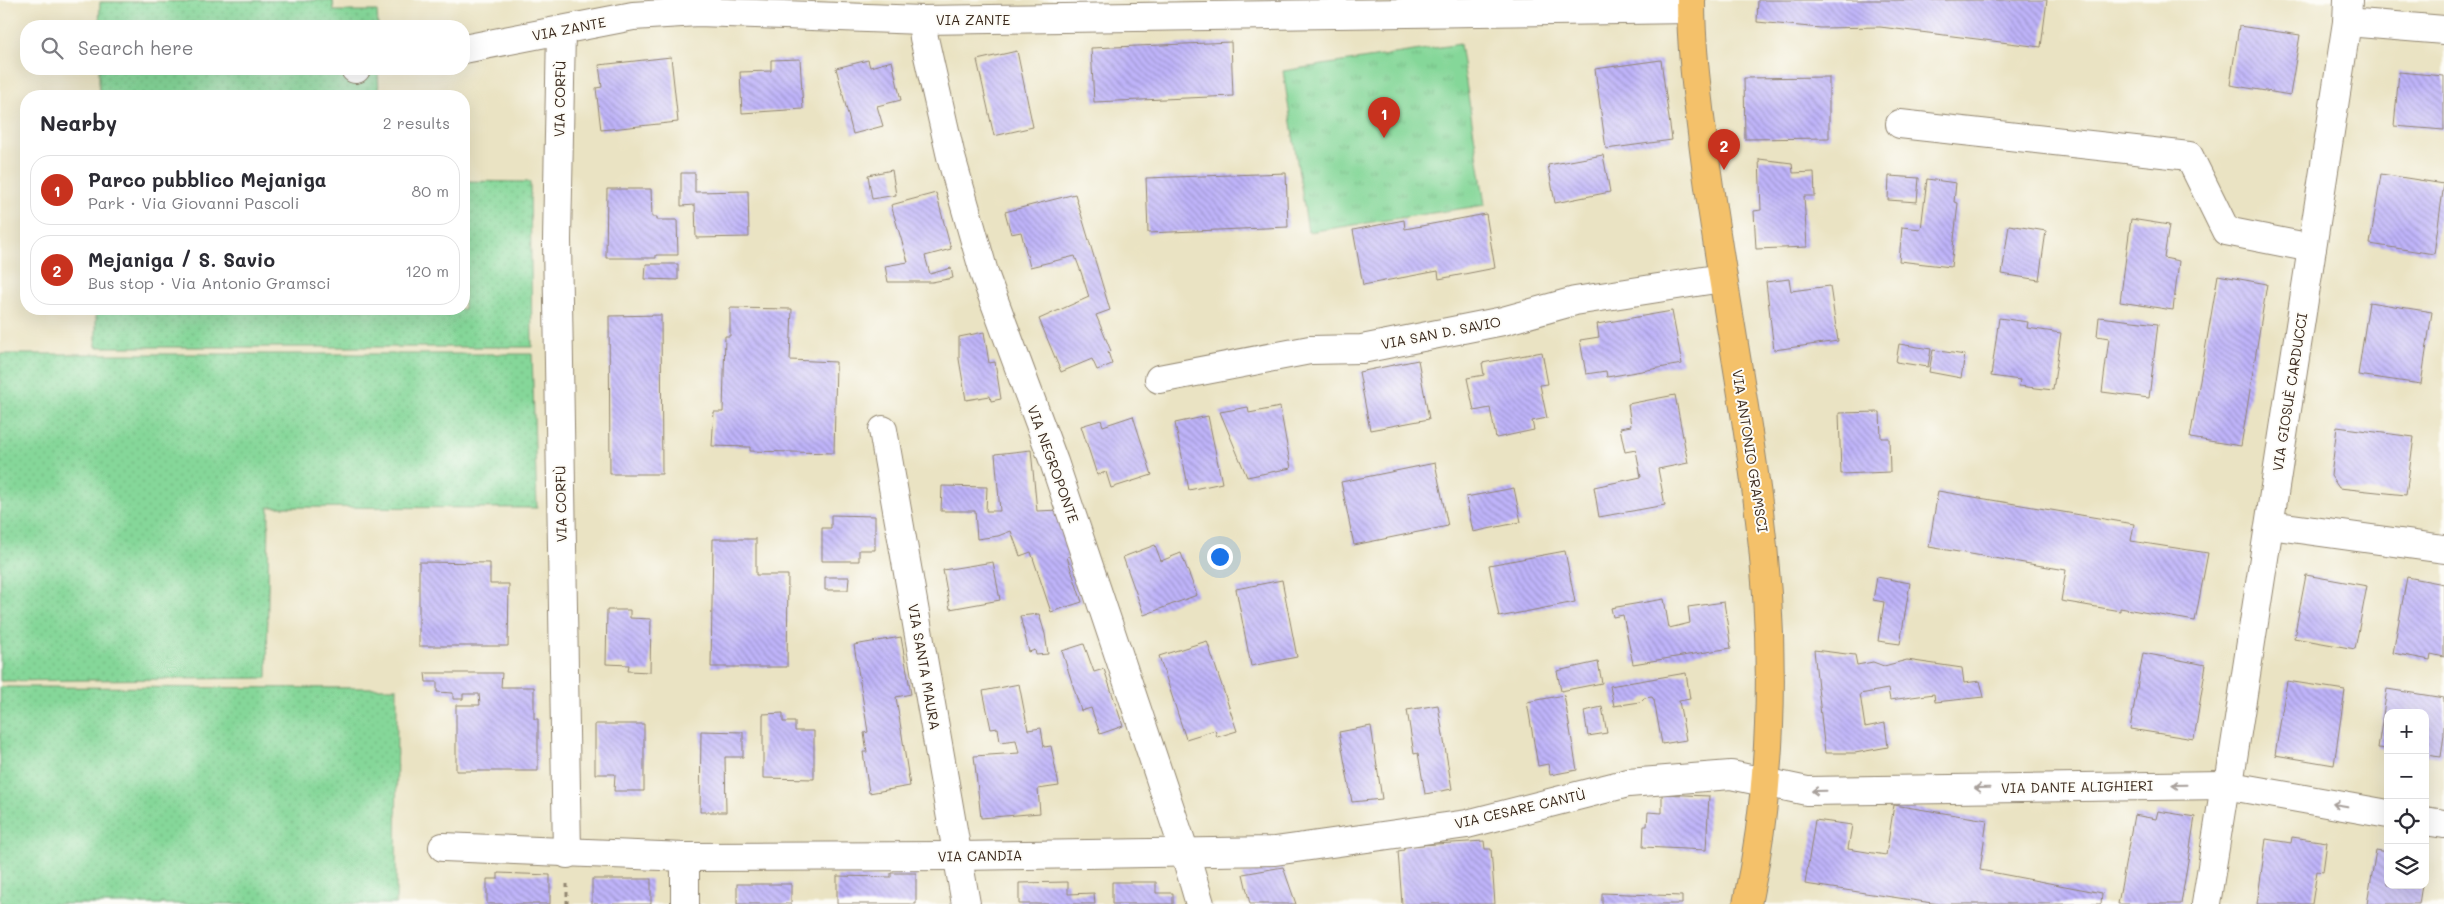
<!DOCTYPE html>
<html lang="en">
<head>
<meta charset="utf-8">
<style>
	body { margin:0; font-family:Mali,sans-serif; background:#f7f7f7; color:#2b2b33 }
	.controls { position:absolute; right:15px; bottom:15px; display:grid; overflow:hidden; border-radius:10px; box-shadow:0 5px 20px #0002 }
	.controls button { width:45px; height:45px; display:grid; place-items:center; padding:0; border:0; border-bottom:1px solid #e1e1e2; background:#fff; color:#2b2b33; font:25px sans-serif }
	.you { position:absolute; left:1219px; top:556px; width:18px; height:18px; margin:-12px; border:4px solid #fff; border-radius:50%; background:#1a73e8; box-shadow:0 0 0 8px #1a73e833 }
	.badge { display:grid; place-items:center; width:32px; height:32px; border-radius:50%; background:#c8321e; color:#fff; font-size:16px; font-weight:700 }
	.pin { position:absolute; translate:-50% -41px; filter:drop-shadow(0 1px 2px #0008) }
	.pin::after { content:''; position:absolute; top:26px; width:18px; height:15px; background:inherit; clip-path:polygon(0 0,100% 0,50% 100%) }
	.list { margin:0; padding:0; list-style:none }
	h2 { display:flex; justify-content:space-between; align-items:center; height:65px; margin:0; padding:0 20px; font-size:21px }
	h2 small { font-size:16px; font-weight:400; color:#7c7c81 }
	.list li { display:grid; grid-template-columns:32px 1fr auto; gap:15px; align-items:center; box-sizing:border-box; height:70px; margin:0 10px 10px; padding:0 10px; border:1px solid #e1e1e2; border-radius:20px }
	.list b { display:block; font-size:19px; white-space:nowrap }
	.list p { margin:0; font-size:16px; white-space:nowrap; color:#7c7c81 }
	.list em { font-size:16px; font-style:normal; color:#7c7c81 }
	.icon { flex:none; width:28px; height:28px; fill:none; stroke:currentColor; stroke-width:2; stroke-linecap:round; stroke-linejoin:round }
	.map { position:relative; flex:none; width:2444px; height:904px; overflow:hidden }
	.search { position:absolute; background:#fff; box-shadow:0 5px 20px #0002; left:20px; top:20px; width:450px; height:55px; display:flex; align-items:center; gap:12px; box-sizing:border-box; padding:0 18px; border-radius:20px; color:#7c7c81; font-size:19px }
	.panel { position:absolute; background:#fff; box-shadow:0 5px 20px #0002; left:20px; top:90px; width:450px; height:225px; border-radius:20px }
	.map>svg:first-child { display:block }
	.grass { fill:url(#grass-dots); stroke:#60805c }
	.park { fill:url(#park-tufts); stroke:#60805c }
	.building { fill:url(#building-back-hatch) }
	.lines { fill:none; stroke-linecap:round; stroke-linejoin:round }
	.minor-casing { stroke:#928670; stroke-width:30 }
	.major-casing { stroke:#928670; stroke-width:30 }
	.path { stroke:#928670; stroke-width:3; stroke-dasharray:4 4; stroke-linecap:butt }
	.minor { stroke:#fff; stroke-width:28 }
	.major { stroke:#f4c16a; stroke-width:28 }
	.oneway { stroke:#a79f9a }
	.labels { text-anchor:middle; stroke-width:4; stroke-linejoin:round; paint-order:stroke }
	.street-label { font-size:14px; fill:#3b2a1e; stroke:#fdfcf7 }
</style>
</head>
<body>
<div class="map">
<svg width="2444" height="904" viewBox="0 0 2444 904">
	<defs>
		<pattern id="grass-dots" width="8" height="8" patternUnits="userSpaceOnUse" patternTransform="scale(1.25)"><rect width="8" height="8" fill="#85d799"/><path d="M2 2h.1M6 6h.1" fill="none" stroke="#74b983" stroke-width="1.8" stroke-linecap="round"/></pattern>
		<pattern id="park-tufts" width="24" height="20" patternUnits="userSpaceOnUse" patternTransform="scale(1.25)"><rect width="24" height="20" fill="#85d799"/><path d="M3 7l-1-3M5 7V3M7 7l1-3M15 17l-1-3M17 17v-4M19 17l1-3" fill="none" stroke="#74b983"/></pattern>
		<pattern id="building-back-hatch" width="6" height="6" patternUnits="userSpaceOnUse" patternTransform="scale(1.25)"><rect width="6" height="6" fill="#bfb4fa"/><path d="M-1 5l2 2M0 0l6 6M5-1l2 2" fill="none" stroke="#9c93ca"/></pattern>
	</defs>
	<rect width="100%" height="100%" fill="#fdfcf7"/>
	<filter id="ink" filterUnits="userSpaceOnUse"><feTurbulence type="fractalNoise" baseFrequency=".02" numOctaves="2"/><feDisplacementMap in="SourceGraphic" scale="10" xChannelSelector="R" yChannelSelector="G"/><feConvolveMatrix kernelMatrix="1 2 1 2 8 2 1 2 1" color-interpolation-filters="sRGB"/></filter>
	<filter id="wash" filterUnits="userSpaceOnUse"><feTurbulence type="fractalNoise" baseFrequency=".0096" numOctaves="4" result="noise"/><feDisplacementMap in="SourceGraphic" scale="20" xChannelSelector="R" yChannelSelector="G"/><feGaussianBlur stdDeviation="1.12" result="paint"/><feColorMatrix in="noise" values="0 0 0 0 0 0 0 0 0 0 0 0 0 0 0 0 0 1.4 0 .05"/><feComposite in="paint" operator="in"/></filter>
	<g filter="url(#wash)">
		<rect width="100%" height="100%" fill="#eae3c3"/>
		<!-- grass -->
		<g class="grass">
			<path d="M333 0 334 11H377L378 26H99L100 2Z"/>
			<path d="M99 69H378L379 96H99Z"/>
			<path d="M464 181 530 182 532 347H96V309H464Z"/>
			<path d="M0 354H532L537 508 269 507 267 678 0 681Z"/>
			<path d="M0 687 397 688 396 904H0Z"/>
		</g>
		<!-- park -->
		<path class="park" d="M1460 44 1485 205 1308 232 1283 71Z"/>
		<g id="blocks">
			<!-- building -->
			<g class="building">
				<path d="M1758 0H2047L2041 47 1880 27 1821 28 1757 22Z"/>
				<path d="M2239 26 2300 35 2290 95 2230 85Z"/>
				<path d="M1231 42 1233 96 1094 102 1091 48Z"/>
				<path d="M1017 51 1033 127 994 136 977 60Z"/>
				<path d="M671 57 678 122 601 130 596 88 602 87 599 65Z"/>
				<path d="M800 59 803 109 742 113 740 72 771 71V60Z"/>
				<path d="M868 60 870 67 892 61 901 100 877 106 883 126 853 134 836 68Z"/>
				<path d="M1661 60 1672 140 1606 149 1595 69Z"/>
				<path d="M2399 72 2444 76V130L2394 126Z"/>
				<path d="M1829 77V138L1745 139 1744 78Z"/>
				<path d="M1603 155 1610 192 1555 203 1548 165Z"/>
				<path d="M1759 159 1792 163 1793 173 1814 172 1815 196H1804L1807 247 1756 249 1754 211 1761 210Z"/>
				<path d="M892 170 896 195 872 199 868 175Z"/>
				<path d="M681 173H695V192L748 191 749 237 696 238 695 205 681 206Z"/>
				<path d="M1286 173 1288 227 1148 233 1146 178Z"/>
				<path d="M2381 174 2444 184 2434 254 2370 244Z"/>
				<path d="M1889 176 1919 178 1917 202 1888 200Z"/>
				<path d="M1927 179 1956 183 1954 202 1958 203 1951 267 1899 261 1902 227 1921 229Z"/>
				<path d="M607 189H651L652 217H657V220H677L678 255H656V258H606Z"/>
				<path d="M936 193 951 249 925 256 930 274 951 268 953 278 932 282H888L885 266 908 262 891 205Z"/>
				<path d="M1075 194 1110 310 1096 315 1111 351 1108 352 1112 364 1097 370 1092 359 1061 372 1039 319 1089 297 1081 272 1075 256 1030 267 1021 232 1011 234 1005 212Z"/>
				<path d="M1486 214 1495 268 1439 279 1438 271 1363 285 1353 230 1404 220 1405 229Z"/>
				<path d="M2131 219 2169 225 2164 258 2179 261 2173 310 2120 302Z"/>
				<path d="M2009 225 2046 231 2039 280 2002 274Z"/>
				<path d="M646 264H678V280L645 279Z"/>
				<path d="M2218 275 2267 284 2241 446 2190 438Z"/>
				<path d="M1789 279 1791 291 1830 286 1838 341 1774 350 1766 282Z"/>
				<path d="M2369 302 2432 312 2421 384 2358 375Z"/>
				<path d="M730 308 792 309 790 360 836 362 834 453 750 451V447L712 446 714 412H723L725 336H730Z"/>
				<path d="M1672 311 1682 364 1607 377 1606 371 1586 374 1580 340 1599 337 1597 324Z"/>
				<path d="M661 315 662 474H610L609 316Z"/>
				<path d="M2099 317 2158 324 2149 398 2102 392 2109 338 2097 336Z"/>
				<path d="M1999 318 2028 322 2027 328 2061 333 2053 390 2019 386 2020 380 1991 376Z"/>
				<path d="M984 332 989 363 995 362 1001 399 991 401 990 396 966 400 959 359V337Z"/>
				<path d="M1899 344 1931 349 1928 367 1896 362Z"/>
				<path d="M1933 350 1965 355 1961 378 1929 372Z"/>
				<path d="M1542 352 1548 384 1540 385 1547 418 1532 421 1534 430 1496 438 1490 408 1474 411 1467 378 1484 375 1482 363Z"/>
				<path d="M1418 360 1429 419 1370 430 1359 372Z"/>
				<path d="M1675 395 1688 463 1658 469 1665 505 1599 517 1594 487 1641 477 1636 450 1625 452 1620 428 1631 426 1628 404Z"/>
				<path d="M1248 407 1249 413 1280 407 1291 468 1247 477 1220 412Z"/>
				<path d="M1880 412 1881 438H1889L1890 472 1841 474 1839 413Z"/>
				<path d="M1133 416 1152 475 1111 488 1106 472 1097 475 1081 426 1101 420 1103 426Z"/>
				<path d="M1208 416 1222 483 1189 490 1175 423Z"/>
				<path d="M2337 427 2414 437 2406 495 2339 488 2331 476Z"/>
				<path d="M1031 450 1037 511 1060 510 1076 554 1067 557 1082 602 1051 612 1031 552 1020 556 1011 531 998 536 977 539 975 511H941L942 486 987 487 986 511H1000L995 454Z"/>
				<path d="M1435 463 1448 526 1354 545 1341 482Z"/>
				<path d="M1514 488 1521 522 1473 532 1466 497Z"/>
				<path d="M1938 491 2134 524 2131 541 2208 553 2195 621 2120 608V611L2061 601 2066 570 1929 547Z"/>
				<path d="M831 515 875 516V550H859V561H822V528H831Z"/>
				<path d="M713 539H756V575H788L787 667H711Z"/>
				<path d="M1155 545 1161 561 1181 553 1197 595 1144 615 1123 557Z"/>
				<path d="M1565 551 1575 602 1499 617 1489 565Z"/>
				<path d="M419 562 490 563V584H509L508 646H419Z"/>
				<path d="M993 562 1000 600 950 609 943 570Z"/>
				<path d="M2306 575 2367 586 2355 649 2294 638Z"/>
				<path d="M825 577H849L848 590H825Z"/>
				<path d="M1877 577 1910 583 1900 644 1878 641 1884 602 1873 600Z"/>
				<path d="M2407 577 2444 584V657L2431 654 2430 660 2393 653Z"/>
				<path d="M1282 580 1297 657 1251 666 1236 589Z"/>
				<path d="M1664 599 1669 628 1690 623 1688 607 1724 602 1731 648 1633 664 1623 615 1613 617 1611 608Z"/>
				<path d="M607 610H630V618L651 619 650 672 628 671 629 665 606 664Z"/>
				<path d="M1039 614 1045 634 1048 654 1036 655 1035 650 1029 652 1020 616Z"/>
				<path d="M901 637 911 694 896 697 910 786 869 793 863 752H867L864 733 868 732 854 645Z"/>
				<path d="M1207 641 1237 731 1217 737 1215 730 1186 739 1159 656Z"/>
				<path d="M1084 644 1094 672 1104 669 1123 726 1100 734 1091 708 1081 711 1062 651Z"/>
				<path d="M1814 650 1855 655 1857 665 1873 662 1884 666 1907 660 1962 668 1964 683 1980 681 1984 697 1935 702 1934 694 1890 700 1888 689 1860 694 1865 727 1885 723 1888 747 1855 753H1825Z"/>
				<path d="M2143 653 2206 665 2194 739 2130 729Z"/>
				<path d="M1598 662 1602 683 1561 691 1557 671Z"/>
				<path d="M425 673H502L501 687H534V719H538V771H456V705H480L479 694H463V699H453V693L437 692V682H426Z"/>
				<path d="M1686 673 1690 699 1679 701 1686 740 1662 744 1654 700 1652 697 1644 698 1640 702 1614 706 1610 686Z"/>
				<path d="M2287 681 2345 690 2334 765 2275 755Z"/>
				<path d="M1019 684 1028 730 1041 728 1044 747 1051 746 1059 786 1038 789 1040 813 981 818 974 756 1019 753 1016 740 1000 742 998 728 991 729 983 691Z"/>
				<path d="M2387 689 2444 698V735L2441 757 2425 755V713H2388V749L2378 748Z"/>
				<path d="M1564 695 1577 770 1550 775 1548 764 1538 766 1527 702Z"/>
				<path d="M1438 705 1452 789 1425 794 1418 753 1414 754 1407 710Z"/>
				<path d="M1602 707 1607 733 1588 736 1584 711Z"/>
				<path d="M783 713V722H795V731H814V779L763 778V714Z"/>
				<path d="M595 724H644V791H614L615 774H595Z"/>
				<path d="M1371 726 1382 799 1352 802 1339 732Z"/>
				<path d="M701 731 743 732V757H725L726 812H700Z"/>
				<path d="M1662 794 1709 796 1706 850 1643 847 1644 826H1647L1648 812 1662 813Z"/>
				<path d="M1894 805 1987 820 1980 870 2102 893 2101 904H1939L1805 884 1815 820 1852 825 1848 849 1886 855Z"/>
				<path d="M2158 811 2195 817 2181 904H2118L2134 815 2156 819Z"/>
				<path d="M2292 837 2327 842 2323 872 2317 871 2312 904H2257L2266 839 2291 843Z"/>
				<path d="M1484 841 1485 849H1491L1495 904H1402L1398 851 1404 850V846Z"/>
				<path d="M2376 850 2388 852V885H2422L2419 904H2367Z"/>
				<path d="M1283 867 1296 904H1250L1243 874Z"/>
				<path d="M498 873 550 875V904H487V879H498Z"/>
				<path d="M891 873H916V904H837V876L891 877Z"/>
				<rect x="592" y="879" width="59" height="25"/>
				<path d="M1068 882V894L1094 893 1095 904H1019V883Z"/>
				<path d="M1112 882H1156V893H1173V904H1112Z"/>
				<rect x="737" y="884" width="54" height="20"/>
				<path d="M1602 893 1682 896V904H1602Z"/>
			</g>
		</g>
	</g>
	<g filter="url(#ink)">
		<use href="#blocks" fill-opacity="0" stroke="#928670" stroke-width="1"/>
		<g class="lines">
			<defs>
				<g id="minor">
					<path d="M922 20 924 38 951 157 985 276 1054 462 1185 853 1200 904"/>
					<path d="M2347 22 2444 30"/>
					<path d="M561 30 557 240 567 854"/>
					<path d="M464 49 633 16 698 12 922 20 1691 9"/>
					<path d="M355 69H356"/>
					<path d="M1900 124 2189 156 2226 231 2312 248"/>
					<path d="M1159 379 1310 350 1362 349 1503 321 1575 301 1722 278"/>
					<path d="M883 430 966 904"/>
					<path d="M2270 525 2444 549"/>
					<path d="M2425 821 2444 824"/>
					<path d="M443 847 685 857 957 856 1275 851 1467 824 1628 783 1731 775 1807 791 2225 785 2388 814"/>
					<path d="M685 857V904"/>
					<path d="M2206 904 2225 785 2229 784 2347 22 2348 0"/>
				</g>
				<path id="major" d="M1691 0C1691 51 1698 100 1704 150 1718 261 1740 370 1755 481 1775 620 1777 765 1747 904"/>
			</defs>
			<!-- minor casing -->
			<use href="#minor" class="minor-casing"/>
			<!-- major casing -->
			<use href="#major" class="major-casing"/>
			<!-- path -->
			<path class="path" d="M567 904V884"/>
			<!-- minor -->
			<use href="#minor" class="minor"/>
			<!-- major -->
			<use href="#major" class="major"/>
		</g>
		<!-- one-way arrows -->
		<defs><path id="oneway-shaft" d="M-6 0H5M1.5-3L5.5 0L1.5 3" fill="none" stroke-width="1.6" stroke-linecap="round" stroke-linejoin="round" transform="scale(1.25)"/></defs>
		<g class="oneway">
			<use href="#oneway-shaft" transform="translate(2179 785) rotate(179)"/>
			<use href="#oneway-shaft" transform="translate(1982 788) rotate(179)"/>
			<use href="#oneway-shaft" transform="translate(1819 791) rotate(179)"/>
			<use href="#oneway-shaft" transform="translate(2340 805) rotate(-170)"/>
		</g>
	</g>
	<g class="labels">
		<!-- street labels -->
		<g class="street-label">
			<text x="973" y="25">VIA ZANTE</text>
			<text transform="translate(569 29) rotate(-11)" y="5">VIA ZANTE</text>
			<text transform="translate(560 99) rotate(-89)" y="5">VIA CORFÙ</text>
			<text transform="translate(1441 333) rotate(-11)" y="5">VIA SAN D. SAVIO</text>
			<text transform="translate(2290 392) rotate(-81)" y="5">VIA GIOSUÈ CARDUCCI</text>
			<text transform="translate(1750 451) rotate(81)" y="5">VIA ANTONIO GRAMSCI</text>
			<text transform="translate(1053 464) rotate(70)" y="5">VIA NEGROPONTE</text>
			<text transform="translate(561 504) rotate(-91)" y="5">VIA CORFÙ</text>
			<text transform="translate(924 667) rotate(80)" y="5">VIA SANTA MAURA</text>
			<text transform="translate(2077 787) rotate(-1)" y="5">VIA DANTE ALIGHIERI</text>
			<text transform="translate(1520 809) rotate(-13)" y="5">VIA CESARE CANTÙ</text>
			<text transform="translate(980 856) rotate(-1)" y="5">VIA CANDIA</text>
		</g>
	</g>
</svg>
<div class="controls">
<button>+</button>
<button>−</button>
<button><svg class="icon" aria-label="locate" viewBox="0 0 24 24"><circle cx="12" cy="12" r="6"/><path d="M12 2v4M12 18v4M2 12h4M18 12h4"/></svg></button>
<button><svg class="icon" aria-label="layers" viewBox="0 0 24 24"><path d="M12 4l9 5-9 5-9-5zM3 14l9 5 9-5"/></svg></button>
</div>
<div class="you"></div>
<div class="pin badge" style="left:1384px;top:138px">1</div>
<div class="pin badge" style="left:1724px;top:170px">2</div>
<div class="search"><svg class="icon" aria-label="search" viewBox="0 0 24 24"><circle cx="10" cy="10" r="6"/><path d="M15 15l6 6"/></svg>Search here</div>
<section class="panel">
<h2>Nearby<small>2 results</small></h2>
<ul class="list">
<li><span class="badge">1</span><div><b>Parco pubblico Mejaniga</b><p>Park · Via Giovanni Pascoli</p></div><em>80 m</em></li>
<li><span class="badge">2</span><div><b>Mejaniga / S. Savio</b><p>Bus stop · Via Antonio Gramsci</p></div><em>120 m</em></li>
</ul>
</section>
</div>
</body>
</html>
